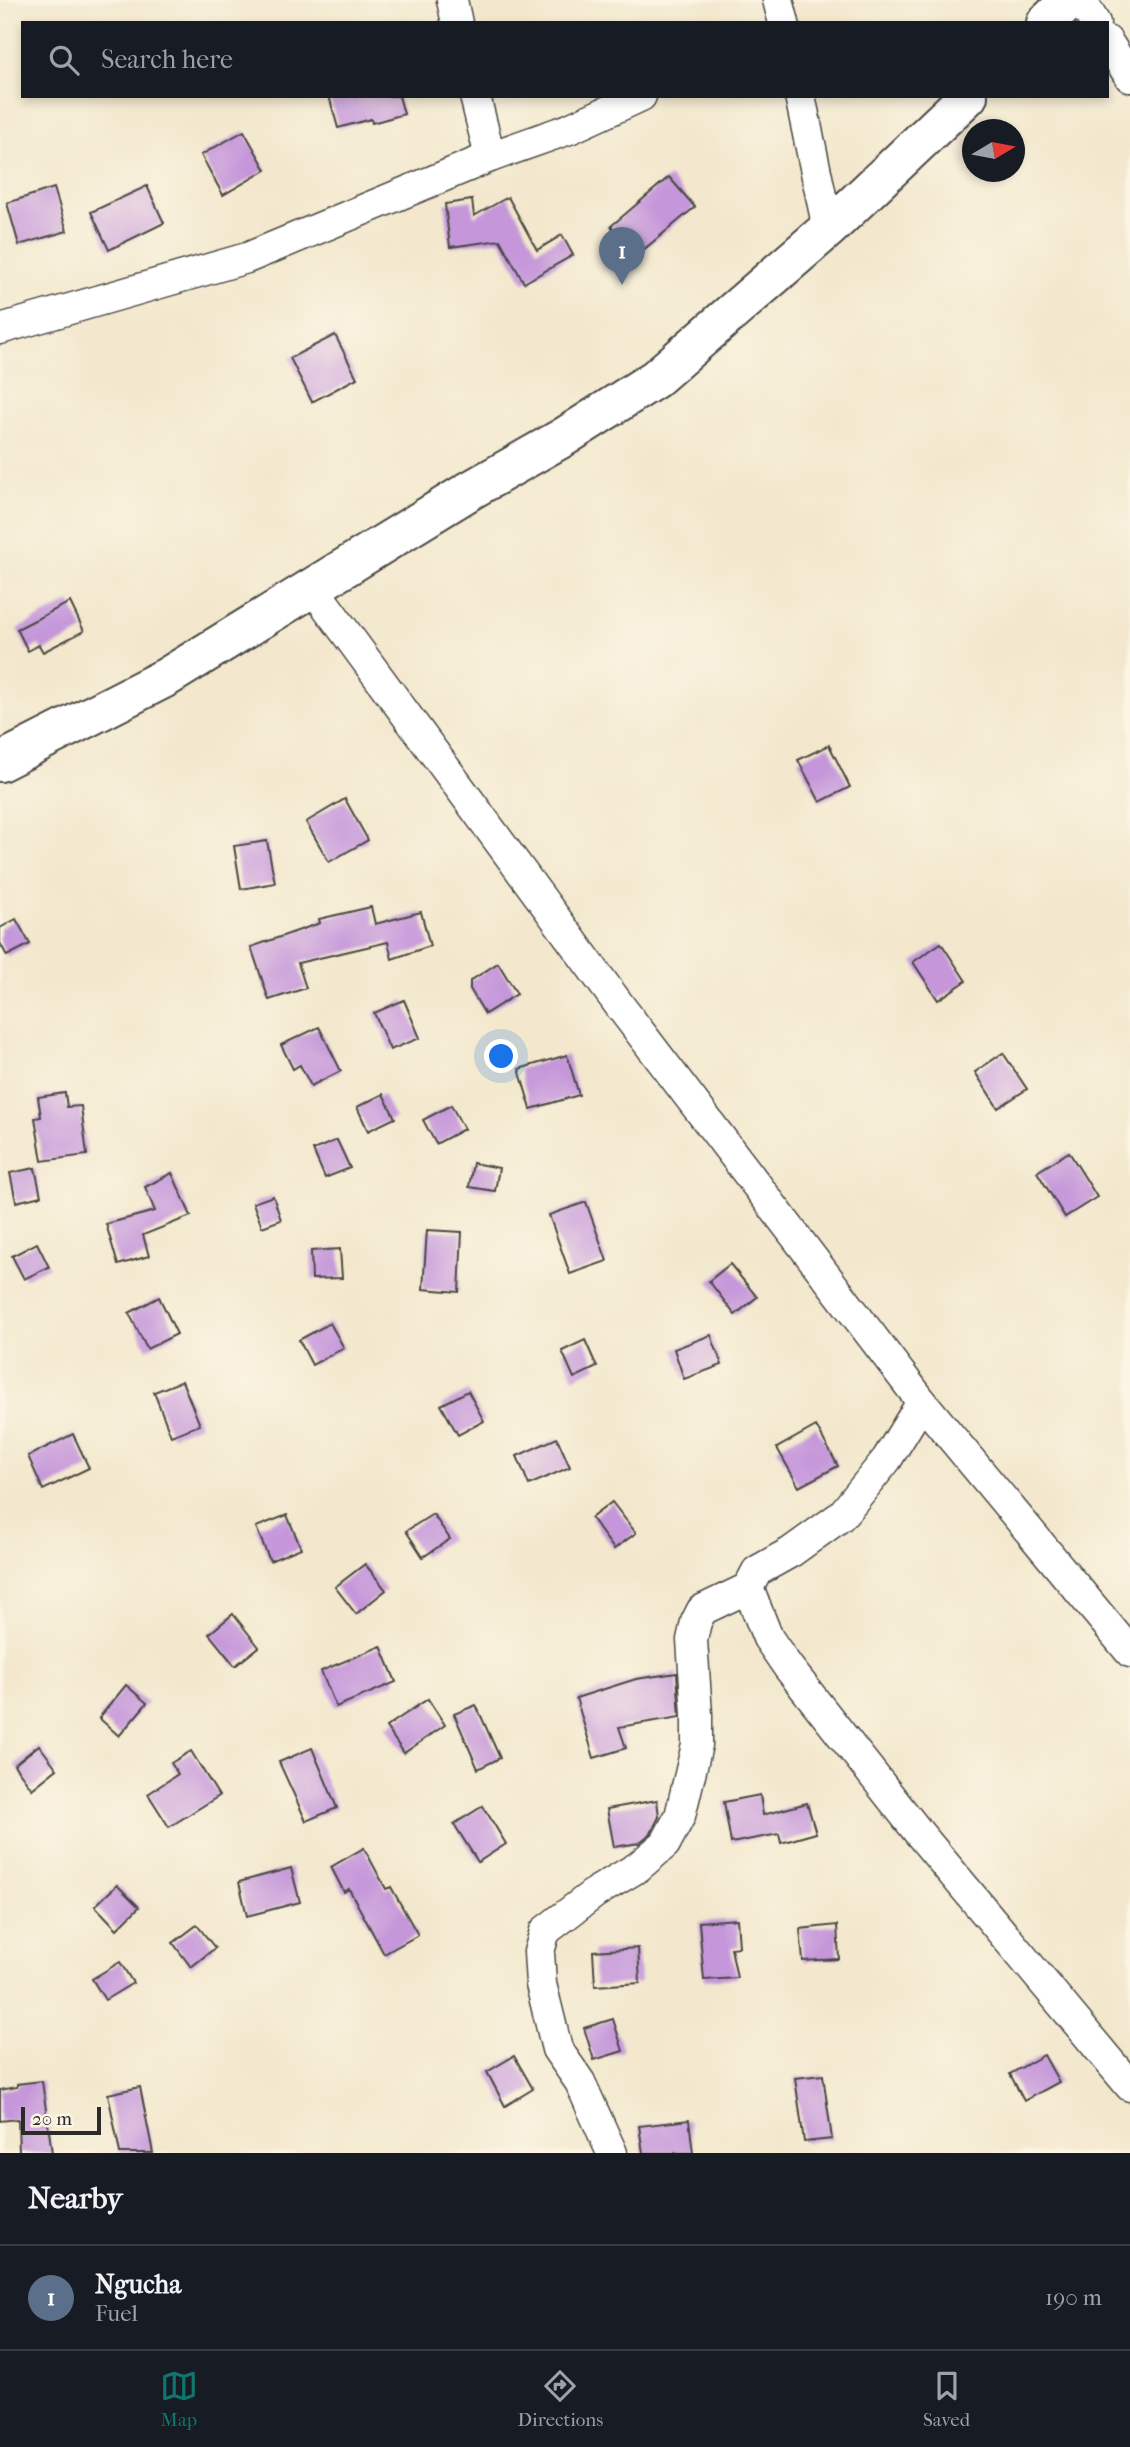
<!DOCTYPE html>
<html lang="en">
<head>
<meta charset="utf-8">
<style>
	body { margin:0; font-family:"IM FELL French Canon",serif; background:#242831; color:#f1f3f6 }
	.compass { position:absolute; left:962px; top:119px; width:63px; height:63px; border-radius:50%; background:#171b24; box-shadow:0 4px 10px #0003; rotate:80deg }
	.scale { position:absolute; left:21px; bottom:18px; width:80px; box-sizing:border-box; padding-left:7px; border:4px solid #2b2b2b; border-top:0; font-size:19px; line-height:24px; white-space:nowrap; color:#2b2b2b; -webkit-text-stroke:5px #fcf5e5; paint-order:stroke }
	.you { position:absolute; left:502px; top:1057px; width:24px; height:24px; margin:-18px; border:5px solid #fff; border-radius:50%; background:#1a73e8; box-shadow:0 0 0 10px #1a73e833 }
	.badge { display:grid; place-items:center; width:46px; height:46px; border-radius:50%; background:#0f766e; color:#fff; font-size:23px; font-weight:700 }
	.pin { position:absolute; translate:-50% -58px; filter:drop-shadow(0 2px 4px #0008) }
	.pin::after { content:''; position:absolute; top:37px; width:24px; height:21px; background:inherit; clip-path:polygon(0 0,100% 0,50% 100%) }
	.list { margin:0; padding:0; list-style:none }
	h2 { display:flex; justify-content:space-between; align-items:center; height:91px; margin:0; padding:0 28px; font-size:30px }
	h2 small { font-size:23px; font-weight:400; color:#9ea1a6 }
	.list li { display:grid; grid-template-columns:46px 1fr auto; gap:21px; align-items:center; box-sizing:border-box; height:105px; padding:0 28px; border-top:2px solid #363941 }
	.list b { display:block; font-size:26px; white-space:nowrap }
	.list p { margin:0; font-size:23px; white-space:nowrap; color:#9ea1a6 }
	.list em { font-size:23px; font-style:normal; color:#9ea1a6 }
	.icon { flex:none; width:38px; height:38px; fill:none; stroke:currentColor; stroke-width:2; stroke-linecap:round; stroke-linejoin:round }
	.map { position:relative; flex:none; width:1130px; height:2153px; overflow:hidden }
	.search { position:absolute; background:#171b24; box-shadow:0 4px 10px #0003; left:21px; right:21px; top:21px; height:77px; display:flex; align-items:center; gap:18px; box-sizing:border-box; padding:0 24px; border-radius:0px; color:#9ea1a6; font-size:26px }
	.sheet { height:196px; background:#171b24 }
	nav { display:flex; justify-content:space-around; align-items:center; box-sizing:border-box; height:98px; border-top:2px solid #363941; background:#171b24; font-size:19px; color:#9ea1a6 }
	nav a { display:grid; justify-items:center; gap:4px }
	nav .on { color:#0f766e }
	.map>svg:first-child { display:block }
	.building { fill:#c597da }
	.lines { fill:none; stroke-linecap:round; stroke-linejoin:round }
	.minor-casing { stroke:#494743; stroke-width:33 }
	.secondary-casing { stroke:#494743; stroke-width:42 }
	.minor { stroke:#fff; stroke-width:30 }
	.secondary { stroke:#fff; stroke-width:38 }
</style>
</head>
<body>
<div class="map">
<svg width="1130" height="2153" viewBox="0 0 1130 2153">
	<rect width="100%" height="100%" fill="#fcf5e5"/>
	<filter id="ink" filterUnits="userSpaceOnUse"><feTurbulence type="fractalNoise" baseFrequency=".0143" numOctaves="2"/><feDisplacementMap in="SourceGraphic" scale="14" xChannelSelector="R" yChannelSelector="G"/><feConvolveMatrix kernelMatrix="1 2 1 2 8 2 1 2 1" color-interpolation-filters="sRGB"/></filter>
	<filter id="wash" filterUnits="userSpaceOnUse"><feTurbulence type="fractalNoise" baseFrequency=".00686" numOctaves="4" result="noise"/><feDisplacementMap in="SourceGraphic" scale="28" xChannelSelector="R" yChannelSelector="G"/><feGaussianBlur stdDeviation="1.57" result="paint"/><feColorMatrix in="noise" values="0 0 0 0 0 0 0 0 0 0 0 0 0 0 0 0 0 1.4 0 .05"/><feComposite in="paint" operator="in"/></filter>
	<g filter="url(#wash)">
		<rect width="100%" height="100%" fill="#f3e8cd"/>
		<g id="blocks">
			<!-- building -->
			<g class="building">
				<path d="M329 96H399L404 114 372 123 371 119 338 128Z"/>
				<path d="M244 131 266 170 223 195 201 155Z"/>
				<path d="M669 177 695 207 636 256 611 226Z"/>
				<path d="M147 186 164 223 109 250 91 212Z"/>
				<path d="M54 188 67 231 19 245 7 203Z"/>
				<path d="M508 197 537 250 562 235 573 255 524 283 500 240 450 247 445 204 472 200 474 216Z"/>
				<path d="M335 335 357 378 312 402 290 358Z"/>
				<path d="M70 602 84 631 43 652 39 645 28 651 17 629Z"/>
				<path d="M829 745 850 787 820 802 798 760Z"/>
				<path d="M345 799 368 840 329 862 306 822Z"/>
				<path d="M267 841 275 883 241 889 234 846Z"/>
				<path d="M371 907 375 924 421 912 430 946 392 959 388 942 298 963 306 988 269 1000 251 947 320 923 319 919Z"/>
				<path d="M16 919 30 944 7 956 0 943V928Z"/>
				<path d="M941 943 966 981 938 1000 913 962Z"/>
				<path d="M498 963 517 994 485 1014 470 989V981Z"/>
				<path d="M404 1000 420 1038 390 1050 374 1013Z"/>
				<path d="M319 1027 341 1071 311 1086 300 1065 293 1069 281 1045Z"/>
				<path d="M1003 1053 1027 1089 998 1108 975 1072Z"/>
				<path d="M567 1055 579 1095 531 1109 519 1069Z"/>
				<path d="M65 1093 67 1107 81 1106 87 1155 42 1161 35 1118 41 1117 38 1097Z"/>
				<path d="M383 1094 395 1118 368 1131 357 1107Z"/>
				<path d="M451 1105 464 1129 436 1144 423 1120Z"/>
				<path d="M337 1140 350 1168 325 1178 313 1150Z"/>
				<path d="M1069 1152 1097 1197 1065 1217 1037 1172Z"/>
				<path d="M473 1163 499 1168 495 1191 469 1187Z"/>
				<path d="M35 1168 41 1196 16 1202 10 1173Z"/>
				<path d="M172 1173 191 1216 143 1235 149 1256 118 1265 106 1224 155 1211 145 1187Z"/>
				<path d="M273 1196 281 1220 262 1227 253 1203Z"/>
				<path d="M586 1202 607 1261 570 1274 549 1215Z"/>
				<path d="M427 1230 462 1232 459 1292 423 1289Z"/>
				<path d="M37 1243 49 1267 24 1279 12 1256Z"/>
				<path d="M340 1249 342 1278 312 1279 311 1251Z"/>
				<path d="M730 1264 757 1297 735 1315 709 1281Z"/>
				<path d="M159 1297 177 1334 147 1349 129 1313Z"/>
				<path d="M330 1323 344 1348 312 1365 299 1340Z"/>
				<path d="M711 1335 722 1365 684 1379 674 1349Z"/>
				<path d="M585 1340 597 1367 574 1378 562 1351Z"/>
				<path d="M182 1381 200 1425 171 1436 154 1392Z"/>
				<path d="M468 1391 484 1421 458 1435 441 1405Z"/>
				<path d="M816 1426 838 1466 799 1487 777 1448Z"/>
				<path d="M73 1434 89 1468 43 1490 28 1456Z"/>
				<path d="M557 1438 570 1467 529 1485 517 1456Z"/>
				<path d="M612 1502 636 1533 614 1549 591 1518Z"/>
				<path d="M433 1514 450 1539 423 1557 406 1531Z"/>
				<path d="M287 1515 301 1548 270 1561 256 1527Z"/>
				<path d="M365 1564 386 1590 356 1614 335 1587Z"/>
				<path d="M233 1614 259 1647 235 1666 209 1634Z"/>
				<path d="M381 1646 396 1682 336 1707 321 1671Z"/>
				<path d="M677 1673 680 1717 619 1727 626 1748 594 1758 576 1698 636 1679Z"/>
				<path d="M126 1685 147 1703 119 1736 99 1718Z"/>
				<path d="M428 1699 445 1725 404 1753 386 1727Z"/>
				<path d="M476 1705 500 1758 478 1769 454 1714Z"/>
				<path d="M39 1745 57 1769 32 1789 14 1765Z"/>
				<path d="M312 1748 337 1808 306 1821 279 1762Z"/>
				<path d="M191 1751 219 1796 169 1827 148 1794 178 1774 171 1763Z"/>
				<path d="M760 1795 763 1815 807 1803 816 1833 781 1843 779 1834 731 1843 724 1802Z"/>
				<path d="M657 1800 659 1817 651 1833 639 1843 614 1847 607 1809Z"/>
				<path d="M483 1806 506 1844 478 1862 454 1824Z"/>
				<path d="M364 1848 386 1889 391 1887 418 1935 384 1954 349 1889 344 1892 331 1867Z"/>
				<path d="M291 1868 300 1902 247 1916 239 1882Z"/>
				<path d="M117 1885 139 1907 117 1929 95 1906Z"/>
				<path d="M737 1919 739 1947 731 1948 737 1978 704 1980 699 1922Z"/>
				<path d="M197 1925 215 1948 191 1967 173 1943Z"/>
				<path d="M837 1925 839 1959 803 1961 800 1929Z"/>
				<path d="M638 1948 640 1983 595 1986 593 1951Z"/>
				<path d="M120 1962 133 1983 105 2000 92 1979Z"/>
				<path d="M613 2019 623 2051 594 2060 584 2028Z"/>
				<path d="M1044 2055 1059 2082 1024 2101 1010 2074Z"/>
				<path d="M514 2056 533 2089 505 2106 487 2072Z"/>
				<path d="M823 2075 832 2139 804 2142 795 2078Z"/>
				<path d="M42 2081 52 2153H19L18 2119 0 2121V2090L17 2087V2084Z"/>
				<path d="M140 2087 153 2153H120L108 2094Z"/>
				<path d="M689 2120 693 2153H643L639 2126Z"/>
			</g>
		</g>
	</g>
	<g filter="url(#ink)">
		<use href="#blocks" fill-opacity="0" stroke="#494743" stroke-width="2"/>
		<g class="lines">
			<defs>
				<g id="minor">
					<path d="M452 0 457 23"/>
					<path d="M778 0 784 23"/>
					<path d="M1081 0 1095 23"/>
					<path d="M1107 41 1130 77"/>
					<path d="M475 96 490 157"/>
					<path d="M800 96 828 229"/>
					<path d="M0 329 247 258 490 157 569 129 641 96"/>
					<path d="M313 588 620 1006 922 1402 1130 1652"/>
					<path d="M922 1402 887 1459 841 1516 791 1552 757 1571 748 1588 768 1638 788 1667 919 1833 1130 2086"/>
					<path d="M612 2153 580 2082 557 2049 541 1984 539 1952 545 1931 596 1892 638 1867 665 1844 680 1816 697 1745V1714L692 1640 696 1622 702 1610 748 1588"/>
				</g>
				<g id="secondary">
					<path d="M1046 23 1070 0"/>
					<path d="M0 762 167 677 469 491 564 437 655 379 828 229 968 96"/>
				</g>
			</defs>
			<!-- minor casing -->
			<use href="#minor" class="minor-casing"/>
			<!-- secondary casing -->
			<use href="#secondary" class="secondary-casing"/>
			<!-- minor -->
			<use href="#minor" class="minor"/>
			<!-- secondary -->
			<use href="#secondary" class="secondary"/>
		</g>
	</g>
</svg>
<svg class="compass" viewBox="-18 -18 36 36"><path d="M0-13l5 13h-10z" fill="#e53935"/><path d="M0 13l5-13h-10z" fill="#9ea1a6"/></svg>
<div class="scale">20 m</div>
<div class="you"></div>
<div class="pin badge" style="left:622px;top:285px;background:#5c6f8a">1</div>
<div class="search"><svg class="icon" aria-label="search" viewBox="0 0 24 24"><circle cx="10" cy="10" r="6"/><path d="M15 15l6 6"/></svg>Search here</div>
</div>
<section class="sheet">
<h2>Nearby<small></small></h2>
<ul class="list">
<li><span class="badge" style="background:#5c6f8a">1</span><div><b>Ngucha</b><p>Fuel</p></div><em>190 m</em></li>
</ul>
</section>
<nav>
<a class="on"><svg class="icon" aria-label="map" viewBox="0 0 24 24"><path d="M3 6l6-2 6 2 6-2v14l-6 2-6-2-6 2zM9 4v14M15 6v14"/></svg>Map</a>
<a><svg class="icon" aria-label="directions" viewBox="0 0 24 24"><path d="M12 3l9 9-9 9-9-9zM9 14v-3h6M13 9l2 2-2 2"/></svg>Directions</a>
<a><svg class="icon" aria-label="saved" viewBox="0 0 24 24"><path d="M7 4h10v16l-5-4-5 4z"/></svg>Saved</a>
</nav>
</body>
</html>
